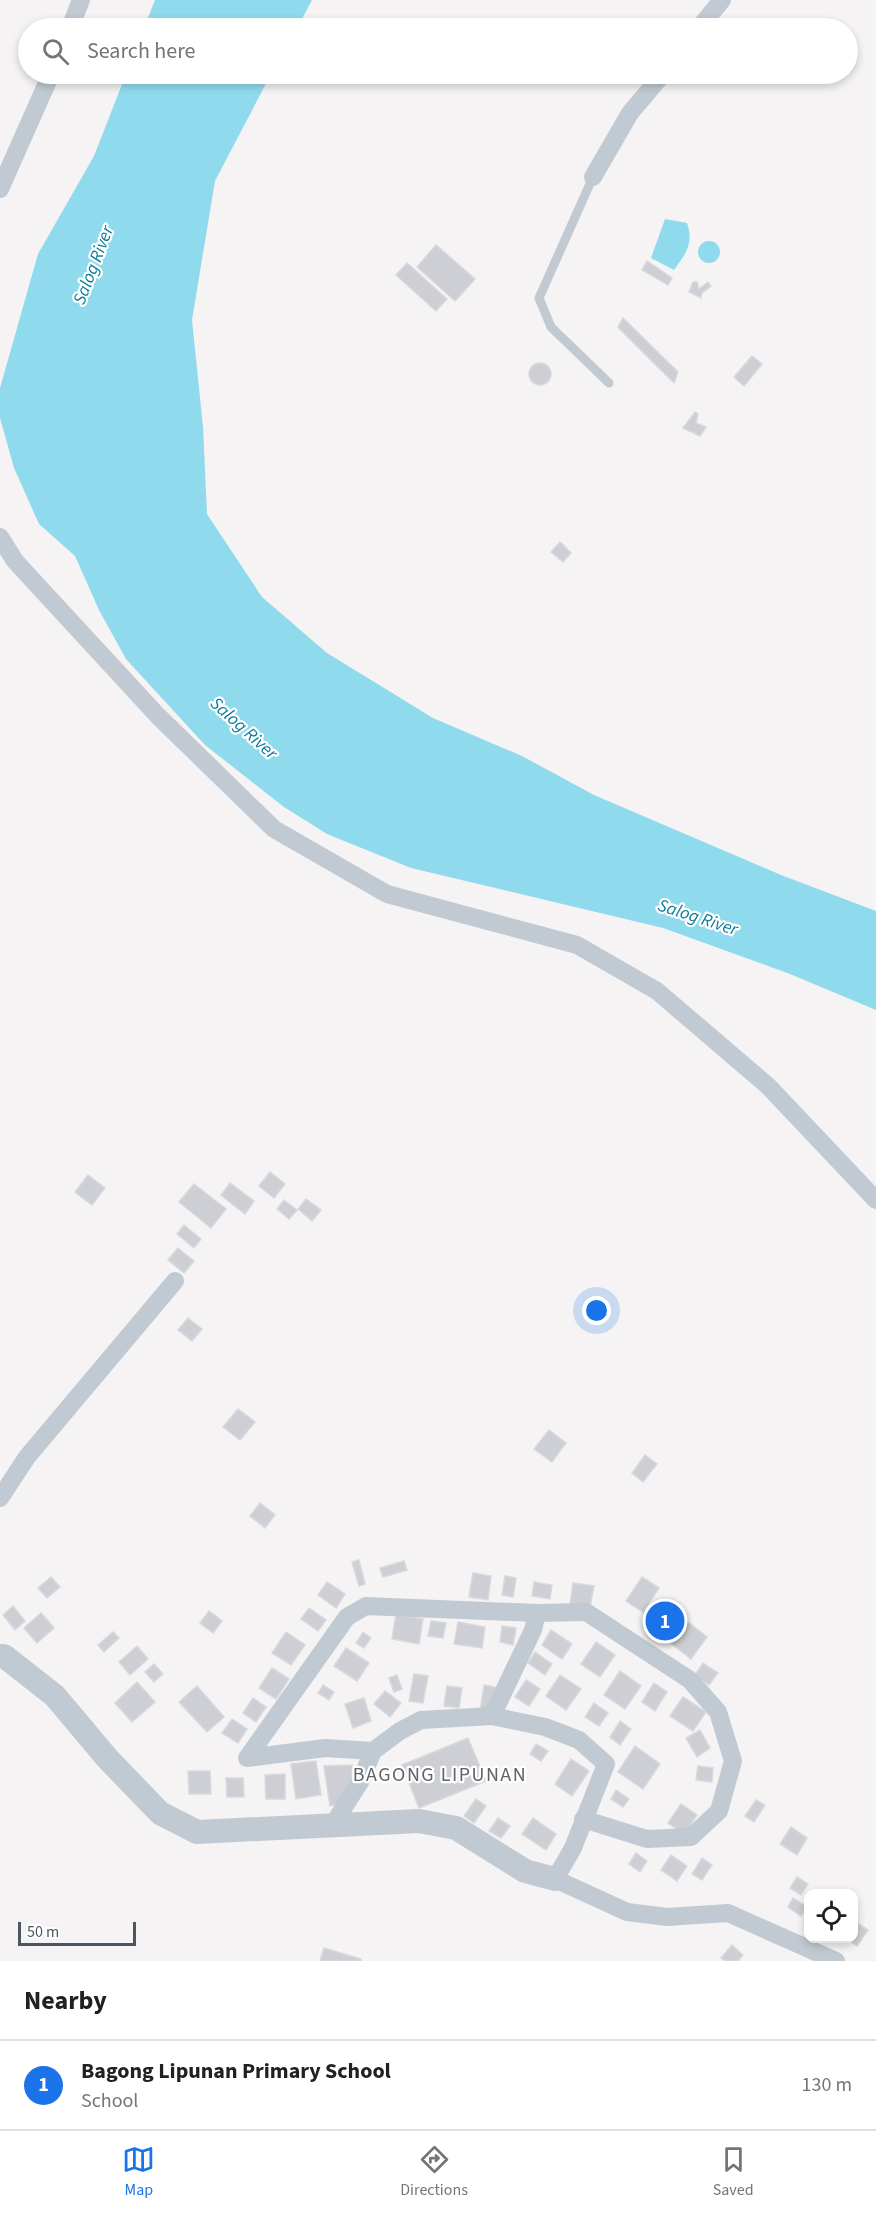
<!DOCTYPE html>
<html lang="en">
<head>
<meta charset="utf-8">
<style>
	body { margin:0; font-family:"Source Sans 3",sans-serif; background:#f2f2f2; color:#202124 }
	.controls { position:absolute; right:18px; bottom:18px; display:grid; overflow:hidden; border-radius:12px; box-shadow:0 3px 9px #0003 }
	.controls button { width:54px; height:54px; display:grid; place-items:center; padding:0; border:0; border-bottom:2px solid #e0e0e0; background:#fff; color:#202124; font:30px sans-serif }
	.scale { position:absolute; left:18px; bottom:15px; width:118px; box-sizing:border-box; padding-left:6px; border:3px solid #4a5661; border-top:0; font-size:16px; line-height:21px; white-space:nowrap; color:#4a5661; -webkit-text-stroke:4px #fff; paint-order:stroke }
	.you { position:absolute; left:597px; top:1311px; width:21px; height:21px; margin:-15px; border:4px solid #fff; border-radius:50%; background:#1a73e8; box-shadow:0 0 0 9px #1a73e833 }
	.badge { display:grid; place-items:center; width:39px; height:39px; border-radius:50%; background:#1a73e8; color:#fff; font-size:20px; font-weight:700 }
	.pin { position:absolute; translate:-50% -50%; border:3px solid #fff; box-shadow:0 2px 6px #0006 }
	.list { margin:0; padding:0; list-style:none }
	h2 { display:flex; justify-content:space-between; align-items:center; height:78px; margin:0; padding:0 24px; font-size:26px }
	h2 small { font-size:20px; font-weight:400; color:#757577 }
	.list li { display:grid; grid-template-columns:39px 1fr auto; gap:18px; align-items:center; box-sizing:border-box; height:90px; padding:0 24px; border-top:2px solid #e0e0e0 }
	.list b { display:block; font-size:22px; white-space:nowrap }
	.list p { margin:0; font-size:20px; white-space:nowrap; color:#757577 }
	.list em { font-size:20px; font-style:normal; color:#757577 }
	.icon { flex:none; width:33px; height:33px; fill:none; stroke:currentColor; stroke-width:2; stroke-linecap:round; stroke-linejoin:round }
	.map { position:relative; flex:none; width:876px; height:1961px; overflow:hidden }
	.search { position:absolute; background:#fff; box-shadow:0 3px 9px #0003; left:18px; right:18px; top:18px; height:66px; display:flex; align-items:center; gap:15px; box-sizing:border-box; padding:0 21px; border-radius:33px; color:#757577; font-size:22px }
	.sheet { height:168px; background:#fff }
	nav { display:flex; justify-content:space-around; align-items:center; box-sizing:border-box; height:84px; border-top:2px solid #e0e0e0; background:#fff; font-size:16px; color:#757577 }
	nav a { display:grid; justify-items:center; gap:3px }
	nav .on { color:#1a73e8 }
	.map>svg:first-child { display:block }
	.water { fill:#90daee }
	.building { fill:#cdcfd5; stroke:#d7d9de; stroke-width:1.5 }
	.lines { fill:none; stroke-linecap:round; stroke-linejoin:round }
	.service { stroke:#c1cad2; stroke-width:9 }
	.minor { stroke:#c1cad2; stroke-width:18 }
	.tertiary { stroke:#c1cad2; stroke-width:24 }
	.labels { text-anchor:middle; stroke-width:4.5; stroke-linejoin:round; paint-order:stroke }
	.water-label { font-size:18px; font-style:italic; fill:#0c7c9b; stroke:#fff }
	.quarter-label { font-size:20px; letter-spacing:1.5px; fill:#5f6368; stroke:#fff }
</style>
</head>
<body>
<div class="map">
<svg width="876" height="1961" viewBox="0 0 876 1961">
	<rect width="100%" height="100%" fill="#f5f3f3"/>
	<!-- water -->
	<g class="water">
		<path d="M155 0H312L297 28H144Z"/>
		<path d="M126 74H271L215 181 192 320 203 427 207 514 262 597 327 653 433 718 522 756 594 795 781 875 876 911V1010L790 974 663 928 411 868 327 834 284 807 205 745 126 659 99 610 75 556 39 524 14 468 0 418V388L38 254 94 156Z"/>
		<path d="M665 219 687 223C694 244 686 253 674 270L651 258Z"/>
		<circle cx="709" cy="252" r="11"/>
	</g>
	<!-- building -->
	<g class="building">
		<path d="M436 245 475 279 455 301 417 267Z"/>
		<path d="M647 261 672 278 668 285 642 270Z"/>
		<path d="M407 263 447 299 436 311 396 275Z"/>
		<path d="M693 282H697L699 289 708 282 711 286 702 293 701 298 689 292Z"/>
		<path d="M623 318 678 372 674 383 618 327Z"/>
		<path d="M752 356 762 364 744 386 734 377Z"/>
		<circle cx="540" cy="374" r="11"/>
		<path d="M695 412 698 414 696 423 706 427 700 436 683 428Z"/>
		<path d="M560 542 571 553 563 562 551 552Z"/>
		<path d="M270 1172 285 1184 274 1198 259 1186Z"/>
		<path d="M88 1175 105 1188 92 1205 75 1192Z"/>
		<path d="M230 1183 254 1201 245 1214 221 1195Z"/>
		<path d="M194 1184 226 1209 211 1228 179 1202Z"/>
		<path d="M306 1199 321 1210 312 1221 298 1209Z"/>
		<path d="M284 1200 297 1210 289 1219 277 1209Z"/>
		<path d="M184 1225 201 1239 194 1248 177 1234Z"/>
		<path d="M178 1248 194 1261 184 1273 168 1260Z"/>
		<path d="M188 1318 202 1329 192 1341 178 1330Z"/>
		<path d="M238 1409 255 1422 240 1440 223 1427Z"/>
		<path d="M549 1430 566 1443 552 1462 534 1449Z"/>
		<path d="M645 1455 657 1464 643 1482 632 1473Z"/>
		<path d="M260 1503 275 1515 265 1528 250 1516Z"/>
		<path d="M359 1560 365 1584 359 1586 352 1562Z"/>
		<path d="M404 1561 407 1570 383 1577 380 1568Z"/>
		<path d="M473 1573 491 1576 488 1600 469 1597Z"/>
		<path d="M505 1576 516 1578 513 1597 502 1595Z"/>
		<path d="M51 1577 60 1587 47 1598 38 1588Z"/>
		<path d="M642 1577 659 1588 643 1612 626 1601Z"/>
		<path d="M327 1582 345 1594 336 1608 318 1595Z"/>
		<path d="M534 1582 552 1585 550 1599 532 1596Z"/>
		<path d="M573 1583 594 1586 590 1607 570 1604Z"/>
		<path d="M666 1605 707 1637 691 1659 650 1627Z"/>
		<path d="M13 1606 25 1621 15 1630 3 1615Z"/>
		<path d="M309 1608 326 1620 318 1631 301 1619Z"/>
		<path d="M209 1611 222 1621 213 1633 200 1623Z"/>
		<path d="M41 1613 54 1628 37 1643 24 1628Z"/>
		<path d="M396 1614 423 1619 419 1644 392 1639Z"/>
		<path d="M431 1621 446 1623 443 1638 428 1636Z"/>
		<path d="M458 1622 485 1627 482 1648 454 1644Z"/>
		<path d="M502 1626 516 1628 513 1645 500 1642Z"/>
		<path d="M551 1630 572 1644 562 1659 542 1645Z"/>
		<path d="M113 1632 119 1638 104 1652 98 1645Z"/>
		<path d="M286 1632 305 1645 291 1665 272 1653Z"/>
		<path d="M363 1632 371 1638 364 1648 356 1643Z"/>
		<path d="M596 1642 615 1655 600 1677 581 1664Z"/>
		<path d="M137 1646 148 1659 130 1675 119 1662Z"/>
		<path d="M346 1648 369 1663 357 1681 334 1666Z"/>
		<path d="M535 1652 552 1664 545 1675 528 1663Z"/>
		<path d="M703 1663 718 1673 709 1685 695 1675Z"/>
		<path d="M154 1664 163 1674 154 1682 145 1672Z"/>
		<path d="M272 1668 289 1679 276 1699 259 1688Z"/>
		<path d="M620 1671 641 1686 625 1709 604 1695Z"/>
		<path d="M414 1674 428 1676 423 1703 409 1701Z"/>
		<path d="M397 1675 402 1689 394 1692 389 1678Z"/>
		<path d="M560 1675 581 1689 566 1710 546 1696Z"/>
		<path d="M526 1680 540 1689 529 1706 515 1697Z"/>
		<path d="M137 1682 155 1702 132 1722 115 1703Z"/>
		<path d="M654 1683 667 1692 655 1711 642 1702Z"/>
		<path d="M323 1685 334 1692 329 1700 318 1693Z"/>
		<path d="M484 1685 495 1687 491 1713 480 1711Z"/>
		<path d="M197 1686 224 1717 207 1732 179 1702Z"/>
		<path d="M447 1686 462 1688 459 1708 444 1706Z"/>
		<path d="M385 1691 401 1703 390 1717 374 1704Z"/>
		<path d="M683 1697 706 1712 693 1731 670 1716Z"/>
		<path d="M253 1698 266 1707 256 1722 243 1713Z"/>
		<path d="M364 1698 371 1721 353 1728 345 1704Z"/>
		<path d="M594 1703 608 1713 599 1726 585 1717Z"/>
		<path d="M232 1719 247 1729 238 1743 222 1733Z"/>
		<path d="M620 1721 631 1729 620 1745 610 1737Z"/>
		<path d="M700 1730 710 1748 697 1757 686 1738Z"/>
		<path d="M468 1738 486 1781 419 1808 402 1765Z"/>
		<path d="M536 1744 548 1751 541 1761 530 1754Z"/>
		<path d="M635 1746 660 1764 643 1789 618 1772Z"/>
		<path d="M571 1759 589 1771 572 1796 555 1784Z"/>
		<path d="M316 1761 321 1795 296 1799 291 1764Z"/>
		<path d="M352 1765V1780L339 1804 330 1806 324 1766Z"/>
		<path d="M698 1766 713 1768 712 1782 696 1780Z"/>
		<path d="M188 1771H210L211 1794H189Z"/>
		<path d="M285 1774V1799H266L265 1775Z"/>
		<path d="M226 1778H243L244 1797H227Z"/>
		<path d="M616 1790 629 1799 623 1807 611 1799Z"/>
		<path d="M476 1799 486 1806 474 1823 464 1816Z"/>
		<path d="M756 1800 765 1805 754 1822 745 1816Z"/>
		<path d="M681 1804 697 1815 684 1834 668 1823Z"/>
		<path d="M498 1818 510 1826 501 1838 489 1831Z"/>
		<path d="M533 1818 556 1834 546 1850 522 1834Z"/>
		<path d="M791 1827 807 1838 797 1855 780 1844Z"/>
		<path d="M636 1853 647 1861 640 1872 629 1864Z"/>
		<path d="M671 1855 687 1866 677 1881 661 1870Z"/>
		<path d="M702 1858 712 1865 702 1880 692 1874Z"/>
		<path d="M797 1877 808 1884 801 1895 790 1888Z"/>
		<path d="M793 1898 807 1907 801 1916 788 1907Z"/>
		<path d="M854 1921 868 1930 857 1946 845 1938H854Z"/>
		<path d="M732 1945 743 1955 738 1961H725L721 1958Z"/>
		<path d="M324 1948 361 1959V1961H320Z"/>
	</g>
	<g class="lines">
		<!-- service -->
		<path class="service" d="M593 177 539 298 551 327 609 383"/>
		<!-- minor -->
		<g class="minor">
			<path d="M70 28 81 0"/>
			<path d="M699 28 722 0"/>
			<path d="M593 177 630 113 663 74"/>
			<path d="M0 189 51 74"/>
			<path d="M0 537 15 561 158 716 274 829 387 894 577 945 657 991 768 1086 876 1200"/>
			<path d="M0 1498 27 1457 175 1281"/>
			<path d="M537 1613 586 1612 690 1680 718 1712 733 1761 719 1811 691 1837 647 1839 583 1819"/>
			<path d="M373 1751 400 1731 421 1720 492 1716"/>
			<path d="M334 1823 360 1782 373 1751 325 1748 247 1758 347 1617 366 1606 537 1613 533 1630 492 1716 545 1727 579 1740 606 1764 573 1848 555 1879 627 1912 667 1917 728 1913 836 1961"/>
		</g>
		<!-- tertiary -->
		<path class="tertiary" d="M0 1656H4L55 1696 107 1758 160 1813 197 1832 419 1821 456 1828 525 1871 555 1879"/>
	</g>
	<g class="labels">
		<!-- water labels -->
		<g class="water-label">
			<text transform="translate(93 265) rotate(-69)" y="6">Salog River</text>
			<text transform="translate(244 728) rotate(42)" y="6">Salog River</text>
			<text transform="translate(698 917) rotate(18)" y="6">Salog River</text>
		</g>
		<!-- quarter labels -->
		<g class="quarter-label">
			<text x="440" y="1781">BAGONG LIPUNAN</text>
		</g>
	</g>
</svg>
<div class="controls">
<button><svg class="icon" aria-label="locate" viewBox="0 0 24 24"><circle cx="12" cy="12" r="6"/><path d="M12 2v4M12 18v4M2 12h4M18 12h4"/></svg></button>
</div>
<div class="scale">50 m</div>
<div class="you"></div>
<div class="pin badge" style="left:665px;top:1621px">1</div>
<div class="search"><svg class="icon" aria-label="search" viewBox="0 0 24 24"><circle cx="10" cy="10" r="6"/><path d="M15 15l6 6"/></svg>Search here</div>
</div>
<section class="sheet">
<h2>Nearby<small></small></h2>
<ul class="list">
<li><span class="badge">1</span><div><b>Bagong Lipunan Primary School</b><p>School</p></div><em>130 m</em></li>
</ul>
</section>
<nav>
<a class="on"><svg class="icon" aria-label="map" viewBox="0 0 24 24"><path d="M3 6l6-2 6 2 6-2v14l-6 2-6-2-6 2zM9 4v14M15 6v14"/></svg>Map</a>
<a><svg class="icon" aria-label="directions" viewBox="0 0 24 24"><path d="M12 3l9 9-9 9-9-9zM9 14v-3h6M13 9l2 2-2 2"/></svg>Directions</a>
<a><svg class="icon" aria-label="saved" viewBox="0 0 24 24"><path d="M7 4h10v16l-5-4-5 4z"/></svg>Saved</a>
</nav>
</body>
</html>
